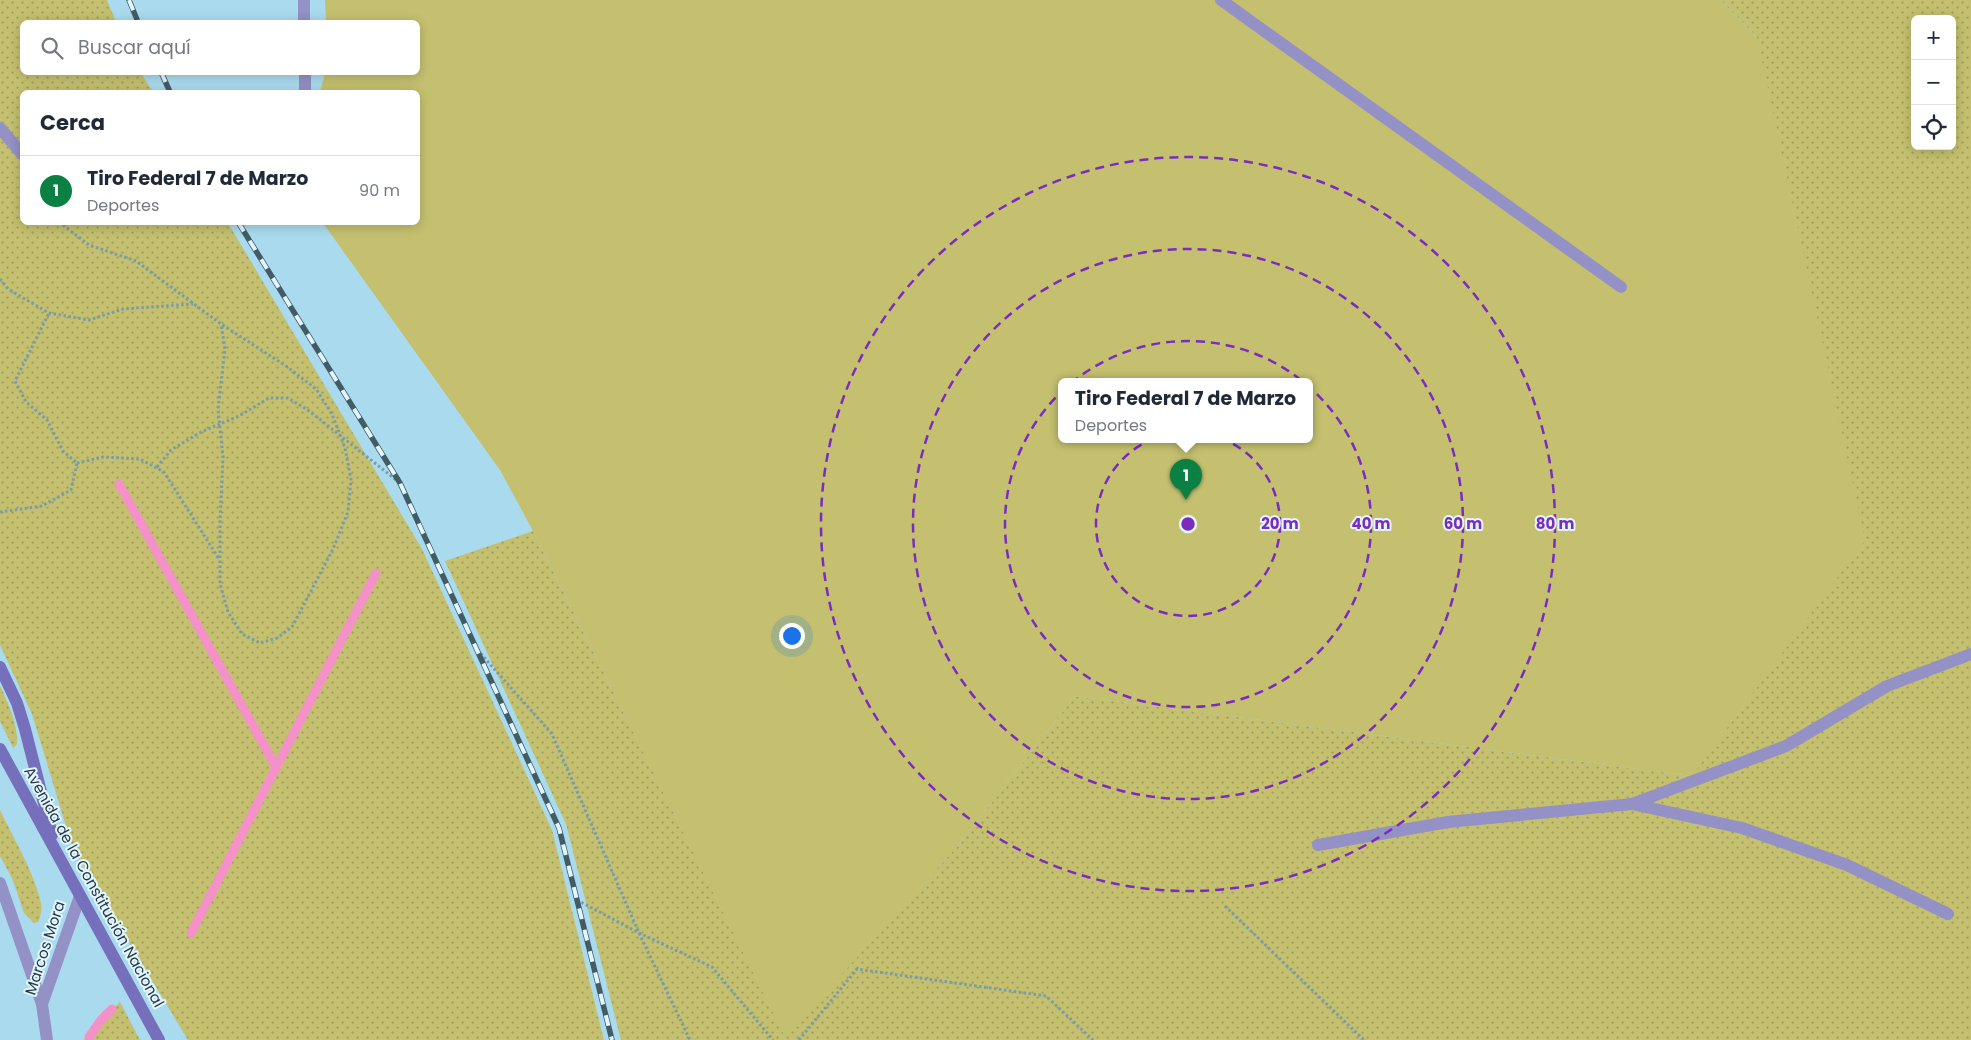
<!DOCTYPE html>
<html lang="es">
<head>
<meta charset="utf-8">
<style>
	body { margin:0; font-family:Poppins,sans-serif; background:#f6f6f7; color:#1f2937 }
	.controls { position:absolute; right:15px; top:15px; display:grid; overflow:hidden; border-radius:8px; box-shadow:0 2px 12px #0003 }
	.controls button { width:45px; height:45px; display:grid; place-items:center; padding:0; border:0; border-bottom:1px solid #e0e1e3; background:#fff; color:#1f2937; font:25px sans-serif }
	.you { position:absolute; left:791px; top:635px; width:18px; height:18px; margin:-12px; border:4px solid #fff; border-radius:50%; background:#1a73e8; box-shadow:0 0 0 8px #1a73e833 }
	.badge { display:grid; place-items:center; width:32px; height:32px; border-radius:50%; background:#0b8043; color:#fff; font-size:16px; font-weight:700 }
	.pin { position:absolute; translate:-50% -41px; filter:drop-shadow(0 1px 2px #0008) }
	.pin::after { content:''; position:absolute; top:26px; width:18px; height:15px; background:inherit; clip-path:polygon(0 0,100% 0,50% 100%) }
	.popup { position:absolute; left:1058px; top:378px; width:255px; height:65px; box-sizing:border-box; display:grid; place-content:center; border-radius:8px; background:#fff; filter:drop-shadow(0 1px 4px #0005); font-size:16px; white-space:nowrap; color:#747a83 }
	.popup b { font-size:19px; color:#1f2937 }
	.popup::after { content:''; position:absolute; left:50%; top:100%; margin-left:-10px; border:10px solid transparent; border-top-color:#fff }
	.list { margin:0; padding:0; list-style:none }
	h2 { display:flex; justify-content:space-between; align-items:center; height:65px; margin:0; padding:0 20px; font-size:21px }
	h2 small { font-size:16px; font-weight:400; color:#747a83 }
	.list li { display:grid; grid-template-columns:32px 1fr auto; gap:15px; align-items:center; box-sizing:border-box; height:70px; padding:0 20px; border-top:1px solid #e0e1e3 }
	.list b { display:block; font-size:19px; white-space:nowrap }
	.list p { margin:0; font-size:16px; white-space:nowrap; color:#747a83 }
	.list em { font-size:16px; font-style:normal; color:#747a83 }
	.icon { flex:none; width:28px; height:28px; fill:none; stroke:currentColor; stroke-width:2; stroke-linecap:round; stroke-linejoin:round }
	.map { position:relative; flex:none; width:1971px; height:1040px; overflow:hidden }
	.search { position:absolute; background:#fff; box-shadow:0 2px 12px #0003; left:20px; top:20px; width:400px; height:55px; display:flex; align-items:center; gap:12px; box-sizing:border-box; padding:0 18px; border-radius:8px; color:#747a83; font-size:19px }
	.panel { position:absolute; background:#fff; box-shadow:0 2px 12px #0003; left:20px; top:90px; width:400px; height:135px; border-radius:8px }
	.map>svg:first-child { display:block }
	.grass { fill:url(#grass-dots); fill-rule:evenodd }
	.pitch { fill:#c4c06f; fill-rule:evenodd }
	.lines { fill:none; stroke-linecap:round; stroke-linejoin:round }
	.stream { stroke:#f391c8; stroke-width:9 }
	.path { stroke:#779cab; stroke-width:3; stroke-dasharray:2.5 2.5; stroke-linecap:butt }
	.lane { stroke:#9391c5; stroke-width:12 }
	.street { stroke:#9391c5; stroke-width:12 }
	.secondary { stroke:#7670bc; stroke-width:12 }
	.rail-casing { stroke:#425c66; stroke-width:5.5 }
	.rail { stroke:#e3f5fe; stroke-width:4; stroke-dasharray:11; stroke-linecap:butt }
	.ring { fill:none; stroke:#7b2cbf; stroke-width:2.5; stroke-dasharray:9 6 }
	.labels { text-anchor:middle; stroke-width:4; stroke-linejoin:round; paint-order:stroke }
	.street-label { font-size:15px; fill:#263941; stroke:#e3f5fe }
	.centre { fill:#7b2cbf; stroke:#e3f5fe; stroke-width:2.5 }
	.ring-label { font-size:15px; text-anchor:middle; font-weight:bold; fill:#7b2cbf; stroke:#e3f5fe; stroke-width:4; stroke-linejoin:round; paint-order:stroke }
</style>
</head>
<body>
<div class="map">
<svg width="1971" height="1040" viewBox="0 0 1971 1040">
	<defs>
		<pattern id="grass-dots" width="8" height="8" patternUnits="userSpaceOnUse" patternTransform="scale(1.25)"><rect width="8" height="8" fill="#c4c06f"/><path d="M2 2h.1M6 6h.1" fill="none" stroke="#9f9d5d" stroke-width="1.8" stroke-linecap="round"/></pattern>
	</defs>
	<rect width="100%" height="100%" fill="#aadaee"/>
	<!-- grass -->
	<g class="grass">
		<path d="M0 0H107L116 22H22V72L141 73 153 92H22V222L228 223 422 549 552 830 604 1040H188L73 849 32 714 0 645Z"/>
		<path d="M1720 0H1971V1040H621L566 824 445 561 533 531 785 1036 961 842 1075 696 1692 776 1757 37ZM1915 19H1952V146H1915Z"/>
		<path d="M0 686C8 703 18 725 17 744L13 748 0 721Z"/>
		<path d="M0 810C13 837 35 874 41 903 42 910 41 916 38 922L34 923 24 913 12 878 0 856Z"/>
		<path d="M120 1002 140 1040H89V1037L101 1020Z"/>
	</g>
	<!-- pitch -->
	<path class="pitch" d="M325 0H1720L1757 37 1865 540 1692 776 1075 696 961 842 785 1037 533 531 500 470 323 223 418 222V92H320L325 73 418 72V22H326ZM1062 381H1310V439H1062Z"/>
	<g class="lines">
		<!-- stream -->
		<g class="stream">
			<path d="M119 484 276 767"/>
			<path d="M191 933 376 573"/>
			<path d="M89 1040V1037L101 1020 112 1009"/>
		</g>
		<!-- path -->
		<g class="path">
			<path d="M59 222 89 245 136 261 221 324 286 366 316 389 332 414 345 448 351 479 348 512 333 549 292 627 277 638 260 643 242 634 228 612 220 584V523L223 457 218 409 225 349 221 324"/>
			<path d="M0 279 8 289 49 313 89 320 123 309 193 304"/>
			<path d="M77 463 103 457 140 459 164 472 219 559"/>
			<path d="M157 467 171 450 201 432 239 416 269 398H288L308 410 400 483"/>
			<path d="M0 512 42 506 71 490 77 463 63 451 47 420 26 402 15 381 49 313"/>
			<path d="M474 646 552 734 639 933 690 1040"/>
			<path d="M577 900 639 933 712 967 773 1040"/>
			<path d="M1225 906 1364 1040"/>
			<path d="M799 1040 857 969 1046 996 1093 1040"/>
		</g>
		<!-- lane -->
		<g class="lane">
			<path d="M1221 0 1621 287"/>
			<path d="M1632 804 1742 828 1847 865 1948 914"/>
			<path d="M1318 845 1448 822 1632 804 1786 746 1887 686 1971 654"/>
		</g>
		<!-- street -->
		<g class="street">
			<path d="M304 0V22"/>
			<path d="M305 72V92"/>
			<path d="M0 128 22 154"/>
			<path d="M0 883 42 1004"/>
			<path d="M47 1040 42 1004 80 896"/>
		</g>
		<!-- secondary -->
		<g class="secondary">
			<path d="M0 667 17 703 25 729 52 835"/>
			<path d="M0 749 159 1040"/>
		</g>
		<defs>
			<g id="rail">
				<path d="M129 0 138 22"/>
				<path d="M161 72 170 92"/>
				<path d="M238 222 400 483 559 828 612 1040"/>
			</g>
		</defs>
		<!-- rail casing -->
		<use href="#rail" class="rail-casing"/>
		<!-- rail -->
		<use href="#rail" class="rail"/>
	</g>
	<!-- distance rings -->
	<g class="ring">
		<circle cx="1188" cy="524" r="92"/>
		<circle cx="1188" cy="524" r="183"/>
		<circle cx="1188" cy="524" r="275"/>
		<circle cx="1188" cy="524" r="367"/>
	</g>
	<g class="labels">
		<!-- street labels -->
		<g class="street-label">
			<text transform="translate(94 887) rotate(61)" y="5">Avenida de la Constitución Nacional</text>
			<text transform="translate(45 948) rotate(-72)" y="5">Marcos Mora</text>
		</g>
	</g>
	<circle cx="1188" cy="524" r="8" class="centre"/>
	<g class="ring-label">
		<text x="1280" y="529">20 m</text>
		<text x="1371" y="529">40 m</text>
		<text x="1463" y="529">60 m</text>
		<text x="1555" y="529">80 m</text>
	</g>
</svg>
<div class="controls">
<button>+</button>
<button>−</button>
<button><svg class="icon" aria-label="locate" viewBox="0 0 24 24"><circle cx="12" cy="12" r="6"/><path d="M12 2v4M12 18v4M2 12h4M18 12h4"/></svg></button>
</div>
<div class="you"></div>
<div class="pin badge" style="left:1186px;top:500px">1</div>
<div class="popup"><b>Tiro Federal 7 de Marzo</b>Deportes</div>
<div class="search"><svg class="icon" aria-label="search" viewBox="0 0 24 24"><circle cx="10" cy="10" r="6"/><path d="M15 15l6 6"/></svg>Buscar aquí</div>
<section class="panel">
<h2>Cerca<small></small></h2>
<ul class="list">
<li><span class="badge">1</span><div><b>Tiro Federal 7 de Marzo</b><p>Deportes</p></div><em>90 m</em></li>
</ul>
</section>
</div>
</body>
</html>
